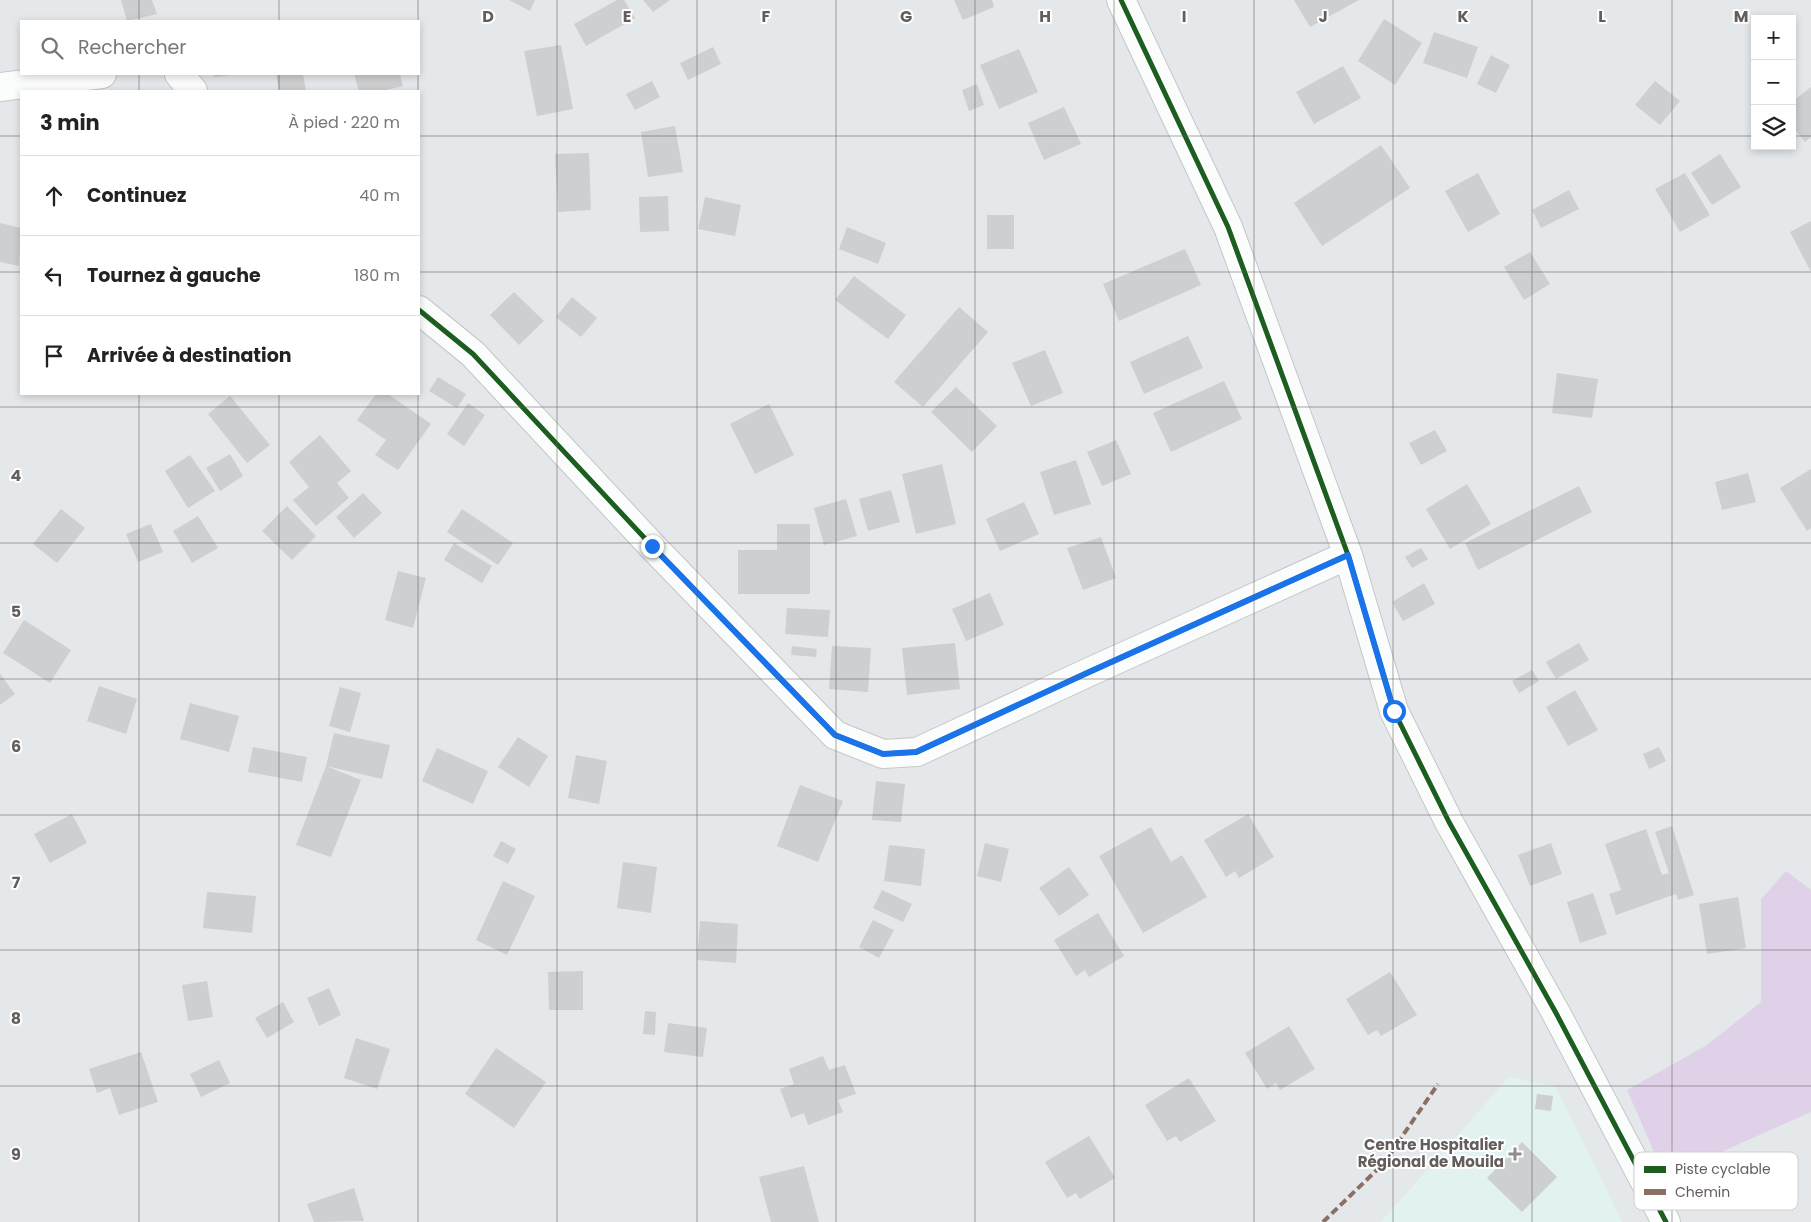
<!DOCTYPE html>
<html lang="fr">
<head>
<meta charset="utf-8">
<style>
	body { margin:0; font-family:Poppins,sans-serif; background:#f2f2f2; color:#222 }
	.controls { position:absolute; right:15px; top:15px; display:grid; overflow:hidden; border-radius:0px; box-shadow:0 2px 8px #0003 }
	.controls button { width:45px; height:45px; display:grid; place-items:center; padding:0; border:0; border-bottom:1px solid #e0e0e0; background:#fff; color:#222; font:25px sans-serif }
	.stop { position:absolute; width:15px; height:15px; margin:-11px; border:4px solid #1a73e8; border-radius:50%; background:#fff }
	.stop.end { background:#1a73e8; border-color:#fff; box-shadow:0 1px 5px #0008 }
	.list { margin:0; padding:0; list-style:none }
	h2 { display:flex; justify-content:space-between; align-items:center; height:65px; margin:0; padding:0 20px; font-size:21px }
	h2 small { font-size:16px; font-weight:400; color:#767676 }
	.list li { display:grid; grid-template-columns:32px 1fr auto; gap:15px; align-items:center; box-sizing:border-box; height:80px; padding:0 20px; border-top:1px solid #e0e0e0 }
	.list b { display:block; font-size:19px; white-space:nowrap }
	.list em { font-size:16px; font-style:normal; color:#767676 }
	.icon { flex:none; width:28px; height:28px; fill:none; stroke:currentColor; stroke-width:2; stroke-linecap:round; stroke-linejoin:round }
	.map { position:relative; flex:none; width:1811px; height:1222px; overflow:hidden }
	.search { position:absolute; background:#fff; box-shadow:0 2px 8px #0003; left:20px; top:20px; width:400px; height:55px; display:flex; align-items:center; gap:12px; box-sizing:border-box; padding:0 18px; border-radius:0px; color:#767676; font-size:19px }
	.panel { position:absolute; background:#fff; box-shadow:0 2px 8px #0003; left:20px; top:90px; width:400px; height:305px; border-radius:0px }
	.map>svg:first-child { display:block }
	.medical { fill:#e1f2f0 }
	.green { fill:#dfd1e8 }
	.building { fill:#cdcfd1 }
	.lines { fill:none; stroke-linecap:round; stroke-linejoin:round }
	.minor-casing { stroke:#c6c6c7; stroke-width:30 }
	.minor { stroke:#fbfcfc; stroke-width:28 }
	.quiet { stroke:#8d6e63; stroke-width:4; stroke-dasharray:8 4; stroke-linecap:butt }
	.cycleway-casing { stroke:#fff; stroke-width:8 }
	.cycleway { stroke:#1b5e20; stroke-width:5 }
	.route { stroke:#1a73e8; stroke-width:6 }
	.grid { fill:none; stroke:#635d5b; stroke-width:1; stroke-opacity:0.55 }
	.poi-dot { fill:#908e8d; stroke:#fff; stroke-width:2 }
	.labels { text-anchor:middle; stroke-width:4; stroke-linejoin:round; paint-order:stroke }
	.poi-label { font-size:15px; font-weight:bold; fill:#635d5b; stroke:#fff; text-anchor:end }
	.key { fill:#fff; stroke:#d0cece; stroke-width:1 }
	.key-label { font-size:14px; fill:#635d5b }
	.grid-label { font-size:16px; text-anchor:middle; font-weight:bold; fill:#635d5b; stroke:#fff; stroke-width:4; stroke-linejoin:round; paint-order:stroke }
</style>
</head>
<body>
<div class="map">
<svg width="1811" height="1222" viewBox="0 0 1811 1222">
	<rect width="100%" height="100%" fill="#e5e8eb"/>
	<!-- medical -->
	<path class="medical" d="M1509 1077 1556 1087 1622 1222H1381Z"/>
	<!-- green -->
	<path class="green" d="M1786 871 1811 890V1112L1665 1177 1627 1090 1707 1045 1761 1002V899Z"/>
	<!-- building -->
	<g class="building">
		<path d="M121 0H152L157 14 127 21Z"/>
		<path d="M509 0H535L530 11Z"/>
		<path d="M617 0H624L635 18 586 46 574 24Z"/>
		<path d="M643 0H670L653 12Z"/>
		<path d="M954 0H992L994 7 963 20Z"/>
		<path d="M1294 0H1359L1310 27Z"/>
		<path d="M1384 19 1422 43 1395 85 1358 61Z"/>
		<path d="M1434 32 1478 47 1467 78 1423 63Z"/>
		<path d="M561 45 573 109 537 116 524 51Z"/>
		<path d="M713 47 721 64 688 80 680 63Z"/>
		<path d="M1019 49 1038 92 999 109 980 65Z"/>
		<path d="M1491 55 1510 65 1496 93 1477 84Z"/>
		<path d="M1343 66 1361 98 1314 124 1296 92Z"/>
		<path d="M214 74H231V75L214 77Z"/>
		<path d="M276 74H303L306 91H279Z"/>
		<path d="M354 74H400L403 86 382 91H359Z"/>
		<path d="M652 81 660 97 635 110 626 94Z"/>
		<path d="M1655 81 1680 101 1660 125 1635 105Z"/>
		<path d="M977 84 984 105 969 111 962 90Z"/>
		<path d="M1811 87V137L1805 142 1792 126V102Z"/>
		<path d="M1064 107 1081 144 1044 160 1028 123Z"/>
		<path d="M675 126 683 172 648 177 641 132Z"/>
		<path d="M1381 145 1410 188 1322 246 1294 203Z"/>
		<path d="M589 153 591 210 558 212 555 154Z"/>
		<path d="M1720 154 1741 187 1712 205 1691 173Z"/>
		<path d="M1478 173 1500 214 1468 232 1445 191Z"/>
		<path d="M1685 173 1710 215 1680 232 1655 189Z"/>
		<path d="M1569 190 1579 209 1541 228 1532 210Z"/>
		<path d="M668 196 669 231 640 232 639 197Z"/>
		<path d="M705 197 741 205 735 236 698 229Z"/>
		<rect x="987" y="215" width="27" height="34"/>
		<path d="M1811 221V272L1790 232Z"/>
		<path d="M0 223 21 228 19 266 0 262Z"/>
		<path d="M847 227 886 243 878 264 839 249Z"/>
		<path d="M1185 249 1201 285 1119 321 1103 284Z"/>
		<path d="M1530 252 1550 284 1524 300 1504 267Z"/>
		<path d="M854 276 906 315 888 339 835 300Z"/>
		<path d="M514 292 544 321 519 345 490 315Z"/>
		<path d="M572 297 597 318 581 337 556 317Z"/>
		<path d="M959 307 988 332 923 407 894 382Z"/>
		<path d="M1188 336 1203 368 1144 394 1130 362Z"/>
		<path d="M1045 350 1063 393 1031 406 1012 363Z"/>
		<path d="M1557 373 1598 379 1592 418 1552 413Z"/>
		<path d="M438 377 466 394 457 408 429 391Z"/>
		<path d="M1224 381 1242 419 1171 452 1153 413Z"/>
		<path d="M956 387 997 426 972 452 931 412Z"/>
		<path d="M376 394H388L431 424 398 470 375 455 386 440 357 420Z"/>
		<path d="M230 396 270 445 247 463 208 414Z"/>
		<path d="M468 403 485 415 464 446 447 434Z"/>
		<path d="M769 404 794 455 755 474 730 424Z"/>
		<path d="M1435 430 1447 451 1421 465 1409 443Z"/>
		<path d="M320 435 351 471 337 483 349 498 316 526 293 500 309 487 289 462Z"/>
		<path d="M1116 440 1131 474 1102 486 1087 452Z"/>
		<path d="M230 454 243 476 220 491 206 468Z"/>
		<path d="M190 455 215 491 188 508 165 471Z"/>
		<path d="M1076 460 1091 504 1054 515 1040 472Z"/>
		<path d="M942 464 956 524 916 534 902 474Z"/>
		<path d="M1811 469V528L1807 531 1780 488Z"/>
		<path d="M1748 473 1756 502 1722 510 1715 482Z"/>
		<path d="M1467 484 1491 524 1450 549 1426 509Z"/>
		<path d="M1579 486 1592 512 1478 570 1465 543Z"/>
		<path d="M891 490 900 522 868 531 859 499Z"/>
		<path d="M363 493 382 513 354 538 336 517Z"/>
		<path d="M846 499 857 536 824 545 814 508Z"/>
		<path d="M1024 502 1039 534 1000 551 986 519Z"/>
		<path d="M287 506 316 536 292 560 262 531Z"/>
		<path d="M61 509 85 528 57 563 33 544Z"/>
		<path d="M462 509 513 543 498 565 447 532Z"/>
		<path d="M198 516 218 548 192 563 173 531Z"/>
		<path d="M151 524 163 552 138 562 126 534Z"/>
		<path d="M777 524H810V594H738V550H777Z"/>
		<path d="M1101 537 1116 578 1083 590 1067 548Z"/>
		<path d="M454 543 492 566 482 583 444 560Z"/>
		<path d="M1421 548 1428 559 1412 568 1405 557Z"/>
		<path d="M398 571 426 578 413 628 385 620Z"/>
		<path d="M1424 583 1435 604 1403 621 1392 602Z"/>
		<path d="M990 593 1004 625 966 641 952 609Z"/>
		<path d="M787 608 830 610 828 637 785 634Z"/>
		<path d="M24 620 71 650 50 683 3 653Z"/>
		<path d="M955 643 960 689 907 695 902 648Z"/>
		<path d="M1579 643 1589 660 1556 679 1546 662Z"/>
		<path d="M792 646 817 649 816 657 791 655Z"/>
		<path d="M832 646 871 648 868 692 829 689Z"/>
		<path d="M1532 670 1539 681 1519 693 1512 681Z"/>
		<path d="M0 674 15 694 0 705Z"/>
		<path d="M99 686 137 699 126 734 87 721Z"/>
		<path d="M340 687 361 693 350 732 329 726Z"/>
		<path d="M1575 690 1598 730 1568 746 1546 707Z"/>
		<path d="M190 703 239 716 229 752 180 739Z"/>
		<path d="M334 733 390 745 382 779 326 766 361 780 331 857 296 845 326 766Z"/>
		<path d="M518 737 548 756 529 787 498 767Z"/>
		<path d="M253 747 307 757 302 782 248 772Z"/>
		<path d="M1659 747 1666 761 1649 769 1643 754Z"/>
		<path d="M437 748 488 771 473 804 422 781Z"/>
		<path d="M576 755 607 761 599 804 568 798Z"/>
		<path d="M876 781 905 784 901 822 872 820Z"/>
		<path d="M800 785 843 801 818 862 777 846Z"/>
		<path d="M72 814 87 843 50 863 34 834Z"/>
		<path d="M1248 814 1274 857 1239 878 1235 871 1226 877 1204 840Z"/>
		<path d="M1672 826 1694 895 1678 900 1676 894 1616 915 1609 894 1621 890 1605 844 1646 829 1662 875 1669 873 1655 832Z"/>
		<path d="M1151 827 1171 862 1182 855 1207 897 1143 933 1099 856Z"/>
		<path d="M501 841 516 849 508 864 493 856Z"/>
		<path d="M985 843 1009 849 1001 882 977 876Z"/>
		<path d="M1551 843 1562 874 1530 886 1518 855Z"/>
		<path d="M889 845 925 849 921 886 884 881Z"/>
		<path d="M623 862 657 867 651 913 617 908Z"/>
		<path d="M1069 867 1089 895 1059 916 1039 888Z"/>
		<path d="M503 881 535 896 507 955 476 940Z"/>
		<path d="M882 890 912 904 903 922 873 908Z"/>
		<path d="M207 892 256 896 252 933 203 928Z"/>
		<path d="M1593 893 1607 934 1580 943 1567 902Z"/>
		<path d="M1738 897 1746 948 1707 954 1699 904Z"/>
		<path d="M1098 913 1124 956 1089 977 1085 970 1076 976 1054 940Z"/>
		<path d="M873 920 894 930 879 958 859 947Z"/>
		<path d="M700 921 738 924 736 963 697 960Z"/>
		<path d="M583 971V1010H549L548 972Z"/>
		<path d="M1390 972 1417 1015 1381 1036 1377 1030 1368 1035 1346 999Z"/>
		<path d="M207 981 213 1017 188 1021 182 985Z"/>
		<path d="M329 988 341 1015 319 1026 307 998Z"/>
		<path d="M283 1002 294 1022 267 1038 255 1018Z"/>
		<path d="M645 1011 656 1012 655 1035 643 1034Z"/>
		<path d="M668 1023 707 1028 703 1057 664 1052Z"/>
		<path d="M1289 1026 1315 1069 1280 1090 1276 1083 1267 1089 1245 1053Z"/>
		<path d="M356 1038 390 1049 377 1089 344 1078Z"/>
		<path d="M496 1048 546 1082 514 1128 465 1094Z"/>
		<path d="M141 1052 158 1102 119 1115 110 1088 97 1093 89 1069Z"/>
		<path d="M823 1056 829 1070 845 1065 856 1094 838 1100 843 1112 808 1125 804 1113 791 1118 780 1089 794 1084 789 1069Z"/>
		<path d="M219 1060 230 1083 201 1097 190 1074Z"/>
		<path d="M1189 1078 1216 1121 1180 1142 1176 1136 1167 1141 1145 1105Z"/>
		<path d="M1537 1094 1553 1096 1551 1111 1535 1109Z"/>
		<path d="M1089 1136 1115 1178 1080 1199 1076 1193 1067 1198 1045 1162Z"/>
		<path d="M1522 1142 1557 1177 1522 1212 1487 1178Z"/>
		<path d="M1767 1151 1781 1178 1744 1198 1730 1171Z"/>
		<path d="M804 1166 819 1222H771L759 1177Z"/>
		<path d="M354 1188 364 1221 314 1222 307 1204Z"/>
	</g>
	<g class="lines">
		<defs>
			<g id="minor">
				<path d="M1121 0 1228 227 1348 555 1394 711 1449 822 1556 1013 1666 1222"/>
				<path d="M179 74 193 91"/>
				<path d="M0 87 102 74"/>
				<path d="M419 310 473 354 652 546 835 735 883 754 917 752 1087 673 1348 555"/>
			</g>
		</defs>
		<!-- minor casing -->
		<use href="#minor" class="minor-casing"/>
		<!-- minor -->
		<use href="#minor" class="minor"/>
		<!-- quiet -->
		<path class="quiet" d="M1323 1222 1384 1163 1438 1084"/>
		<defs>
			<g id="cycleway">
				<path d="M1121 0 1228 227 1348 555 1394 711 1449 822 1556 1013 1666 1222"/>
				<path d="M419 310 473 354 652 546 835 735 883 754 917 752 1087 673 1348 555"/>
			</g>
		</defs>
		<!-- cycleway casing -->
		<use href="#cycleway" class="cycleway-casing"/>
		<!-- cycleway -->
		<use href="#cycleway" class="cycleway"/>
	</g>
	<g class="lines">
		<!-- route -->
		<path class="route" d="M652 546 835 735 883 754 916 752 1087 673 1348 555 1394 711"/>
	</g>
	<!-- grid -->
	<path class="grid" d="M139 0V21M279 0V21M418 0V21M557 0V1222M697 0V1222M836 0V1222M975 0V1222M1114 0V1222M1254 0V1222M1393 0V1222M1532 0V1222M1672 0V1222M139 74V91M279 74V91M418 74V91M0 136H21M419 136H1755M1792 136H1811M0 272H21M419 272H1811M139 394V1222M279 394V1222M418 394V1222M0 407H1811M0 543H1811M0 679H1811M0 815H1811M0 950H1811M0 1086H1811"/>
	<!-- markers -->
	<path class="poi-dot" d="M1512.5 1146.5h5v5h5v5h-5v5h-5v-5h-5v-5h5z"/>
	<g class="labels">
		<!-- poi labels -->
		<g class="poi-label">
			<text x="1504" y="1150">Centre Hospitalier<tspan x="1504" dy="17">Régional de Mouila</tspan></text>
		</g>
	</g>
	<!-- legend -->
	<rect x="1634" y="1152" width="164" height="58" rx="8" class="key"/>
	<rect x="1644" y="1166" width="22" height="7" fill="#1b5e20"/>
	<rect x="1644" y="1189" width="22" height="6" fill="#8d6e63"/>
	<g class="key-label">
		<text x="1675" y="1174">Piste cyclable</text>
		<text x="1675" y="1197">Chemin</text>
	</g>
	<g class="grid-label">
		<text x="488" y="22">D</text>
		<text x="627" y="22">E</text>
		<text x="766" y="22">F</text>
		<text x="906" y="22">G</text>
		<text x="1045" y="22">H</text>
		<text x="1184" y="22">I</text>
		<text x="1323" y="22">J</text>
		<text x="1463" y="22">K</text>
		<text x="1602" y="22">L</text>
		<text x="1741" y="22">M</text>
		<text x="16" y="481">4</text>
		<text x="16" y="617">5</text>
		<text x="16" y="752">6</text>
		<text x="16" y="888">7</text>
		<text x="16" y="1024">8</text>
		<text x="16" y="1160">9</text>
	</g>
</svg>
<div class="controls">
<button>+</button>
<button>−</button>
<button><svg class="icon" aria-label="layers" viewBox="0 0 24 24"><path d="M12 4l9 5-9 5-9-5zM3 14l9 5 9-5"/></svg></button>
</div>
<div class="stop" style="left:1394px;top:711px"></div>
<div class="stop end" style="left:652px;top:546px"></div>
<div class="search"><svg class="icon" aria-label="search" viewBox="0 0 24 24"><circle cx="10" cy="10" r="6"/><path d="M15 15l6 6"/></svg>Rechercher</div>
<section class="panel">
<h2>3 min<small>À pied · 220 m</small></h2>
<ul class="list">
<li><svg class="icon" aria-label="ahead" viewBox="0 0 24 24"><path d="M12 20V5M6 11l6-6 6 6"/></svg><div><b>Continuez</b></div><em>40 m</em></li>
<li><svg class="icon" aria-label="left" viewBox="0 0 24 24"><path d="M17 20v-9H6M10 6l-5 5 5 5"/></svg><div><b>Tournez à gauche</b></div><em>180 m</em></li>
<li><svg class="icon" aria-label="arrive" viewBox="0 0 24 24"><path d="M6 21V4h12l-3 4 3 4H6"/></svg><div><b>Arrivée à destination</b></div></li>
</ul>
</section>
</div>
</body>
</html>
